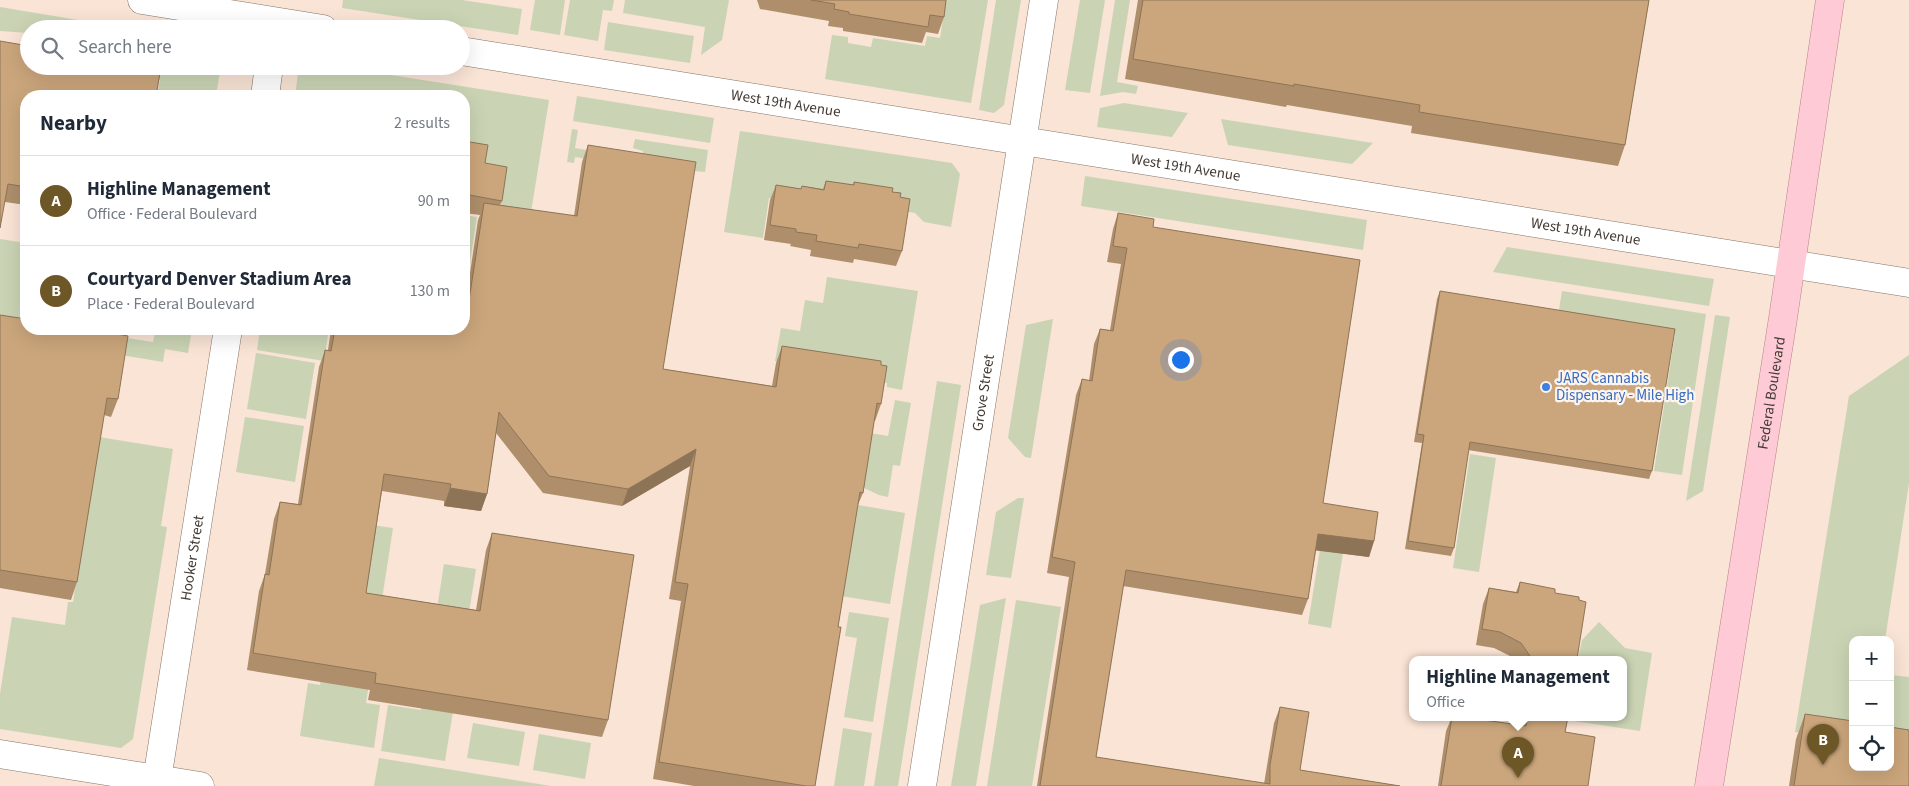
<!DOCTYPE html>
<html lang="en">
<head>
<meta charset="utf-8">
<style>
	body { margin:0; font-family:"Source Sans 3",sans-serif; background:#f2f2f3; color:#1f2937 }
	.controls { position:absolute; right:15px; bottom:15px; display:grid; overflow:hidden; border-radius:10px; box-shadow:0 5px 20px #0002 }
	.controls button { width:45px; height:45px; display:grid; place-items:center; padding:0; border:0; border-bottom:1px solid #e0e1e3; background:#fff; color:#1f2937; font:25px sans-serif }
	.you { position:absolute; left:1180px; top:359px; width:18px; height:18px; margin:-12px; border:4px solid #fff; border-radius:50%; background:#1a73e8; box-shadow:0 0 0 8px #1a73e833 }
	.badge { display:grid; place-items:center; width:32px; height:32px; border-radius:50%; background:#6d5726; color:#fff; font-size:16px; font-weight:700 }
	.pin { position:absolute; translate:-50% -41px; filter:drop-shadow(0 1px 2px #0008) }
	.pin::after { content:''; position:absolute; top:26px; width:18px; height:15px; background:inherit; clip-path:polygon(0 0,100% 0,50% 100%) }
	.popup { position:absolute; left:1409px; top:656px; width:218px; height:65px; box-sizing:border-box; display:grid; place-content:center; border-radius:10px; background:#fff; filter:drop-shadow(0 1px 4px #0005); font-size:16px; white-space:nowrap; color:#747a83 }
	.popup b { font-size:19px; color:#1f2937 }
	.popup::after { content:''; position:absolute; left:50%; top:100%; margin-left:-10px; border:10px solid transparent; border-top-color:#fff }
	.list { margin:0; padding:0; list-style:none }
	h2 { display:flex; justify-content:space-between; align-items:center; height:65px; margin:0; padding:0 20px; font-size:21px }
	h2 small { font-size:16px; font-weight:400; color:#747a83 }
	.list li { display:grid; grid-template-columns:32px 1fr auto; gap:15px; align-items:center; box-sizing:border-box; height:90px; padding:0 20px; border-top:1px solid #e0e1e3 }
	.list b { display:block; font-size:19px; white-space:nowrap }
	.list p { margin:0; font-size:16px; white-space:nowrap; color:#747a83 }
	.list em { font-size:16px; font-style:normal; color:#747a83 }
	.icon { flex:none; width:28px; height:28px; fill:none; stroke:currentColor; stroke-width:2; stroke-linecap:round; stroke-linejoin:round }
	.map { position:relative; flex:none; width:1909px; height:786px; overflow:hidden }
	.search { position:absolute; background:#fff; box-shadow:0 5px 20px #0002; left:20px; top:20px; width:450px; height:55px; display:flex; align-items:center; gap:12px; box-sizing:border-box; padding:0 18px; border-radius:28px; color:#747a83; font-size:19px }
	.panel { position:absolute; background:#fff; box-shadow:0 5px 20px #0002; left:20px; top:90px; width:450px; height:245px; border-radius:20px }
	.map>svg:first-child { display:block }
	.green { fill:#cad4b4 }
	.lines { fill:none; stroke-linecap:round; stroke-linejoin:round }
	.minor-casing { stroke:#867467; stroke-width:29 }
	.major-casing { stroke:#bb818b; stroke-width:29 }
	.minor { stroke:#fff; stroke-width:28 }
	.major { stroke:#fdcad5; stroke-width:28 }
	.wall { fill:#af8f6b }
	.shaded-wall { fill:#8e7457 }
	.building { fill:#cba67c; stroke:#8e7457 }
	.shop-dot { fill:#3f7fe0; stroke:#fcf4ee; stroke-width:2 }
	.labels { text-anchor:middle; stroke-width:4.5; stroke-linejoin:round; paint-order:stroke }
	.street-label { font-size:15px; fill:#433b35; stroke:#fcf4ee }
	.shop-label { font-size:15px; fill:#366cbe; stroke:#fcf4ee; text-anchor:start }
</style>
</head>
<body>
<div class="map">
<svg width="1909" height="786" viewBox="0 0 1909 786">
	<rect width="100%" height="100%" fill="#f9e4d5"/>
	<!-- green -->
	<g class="green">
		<path d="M343 0H462L522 9 518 35 342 8Z"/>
		<path d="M535 0H565L560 35 530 30Z"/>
		<path d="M570 0H614L612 11 603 10 598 41 564 35Z"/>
		<path d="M625 0H729L722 40 701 55 705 27 623 13Z"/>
		<path d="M946 0H988L971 103 825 79 832 35 848 37V43L871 47 873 38 925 46 927 36 940 38Z"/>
		<path d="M996 0H1021L1004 105 994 113 979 110Z"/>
		<path d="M1080 0H1105L1090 93 1065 90Z"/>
		<path d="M1115 0H1130L1117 82 1138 86 1136 94 1123 92 1100 96Z"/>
		<path d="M0 7 132 29H29V33L0 31Z"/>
		<path d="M608 22 694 36 690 63 604 50Z"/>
		<path d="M157 66H193L220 71 216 96H157L160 80 155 79Z"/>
		<path d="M299 66H334L549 100 529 225 498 220 504 182 464 156V96H295Z"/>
		<path d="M577 96 714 118 710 143 573 121Z"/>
		<path d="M1124 103 1188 113 1172 137 1097 127 1100 108Z"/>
		<path d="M1221 119 1373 143 1352 164 1228 145Z"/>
		<path d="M572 129 578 130 575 148 632 158 619 164 575 157 574 163 567 162Z"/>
		<path d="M740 131 952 163 960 174 951 227 924 222 915 213 897 210 795 203 769 198 763 238 724 232Z"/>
		<path d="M635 139 708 150 705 172 641 166 643 151 633 148Z"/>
		<path d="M1085 176 1367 220 1363 250 1081 206Z"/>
		<path d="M464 215 477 217 464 301Z"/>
		<path d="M0 239 26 243V324L0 320Z"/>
		<path d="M1507 247 1714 279 1709 306 1493 272Z"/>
		<path d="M827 277 918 291 902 390 887 387V383L876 381V378L775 361 781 328 800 331 805 300 823 303Z"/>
		<path d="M1562 291 1706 314 1682 475 1654 471 1675 334 1558 316Z"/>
		<path d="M1715 315 1730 317 1703 491 1686 501Z"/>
		<path d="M1053 319 1031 458 1025 457 1008 438 1026 325Z"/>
		<path d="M69 329 153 342 156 329H192L188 353 165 349 163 362 121 355Z"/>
		<path d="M260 329H329L324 361 257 350Z"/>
		<path d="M256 353 315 363 306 419 247 409Z"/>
		<path d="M1909 355V483L1885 640H1853V741L1795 732 1849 396Z"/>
		<path d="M937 381 961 385 898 786H874Z"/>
		<path d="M895 400 911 403 900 466 893 465 888 497 879 495 862 487 792 420 888 436Z"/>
		<path d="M245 417 304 426 295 482 236 472Z"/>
		<path d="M99 437 173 449 161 526 167 527 133 739 121 748 0 729V694L12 617 65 625 68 602H73L82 541 0 495Z"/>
		<path d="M1470 454 1496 458 1479 572 1453 568Z"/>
		<path d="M1018 498H1024L1011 578 986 575 996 512Z"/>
		<path d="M858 505 905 513 890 604 841 596 840 508 857 511Z"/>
		<path d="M345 521 393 528 366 703 380 705 374 748 300 736 308 683 320 685Z"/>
		<path d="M1320 549 1343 553 1331 628 1308 624Z"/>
		<path d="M444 564 476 569 445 761 381 751 388 705 421 710Z"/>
		<path d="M1006 598 976 786H951L980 605Z"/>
		<path d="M1016 600 1061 607 1032 786H987Z"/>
		<path d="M849 612 889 618 873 722 844 717 857 638 845 636Z"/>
		<path d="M1599 622 1625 648 1652 653 1640 731 1548 717H1623V659H1578L1582 640Z"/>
		<path d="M1890 675 1909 677V750L1890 747Z"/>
		<path d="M473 723 525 732 519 766 467 758Z"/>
		<path d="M843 728 872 733 864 786H834Z"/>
		<path d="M539 734 591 743 585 779 533 770Z"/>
		<path d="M379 758 551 786H374Z"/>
	</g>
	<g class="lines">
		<defs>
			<g id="minor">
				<path d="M142 0 323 29"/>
				<path id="s1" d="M461 51 1909 283"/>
				<path d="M265 96 269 66"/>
				<path d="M0 754 200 786"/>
				<path id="s2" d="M156 786 228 329"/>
				<path id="s3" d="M922 786 1044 0"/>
			</g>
			<g id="major">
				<path id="s4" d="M1709 786 1783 318 1830 0"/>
			</g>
		</defs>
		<!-- minor casing -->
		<use href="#minor" class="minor-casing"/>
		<!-- major casing -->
		<use href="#major" class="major-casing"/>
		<!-- minor -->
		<use href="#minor" class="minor"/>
		<!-- major -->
		<use href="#major" class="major"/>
	</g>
	<!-- wall -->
	<g class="wall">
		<path d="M757 0H946L944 17 938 34 926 32 922 43 843 31V28L828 26 829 21 760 9Z"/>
		<path d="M1138 0H1649L1625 145 1618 166 1411 133 1412 126 1287 105 1286 107 1125 79Z"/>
		<path d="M0 41 26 96V205L5 202Z"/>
		<path d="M464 141 485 163 502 201 500 205 574 216 582 162 588 145 663 369 772 386 776 363 782 346 881 365V404L875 421H874L863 493 857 507 838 627 815 786H694L653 779 681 601 669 599 690 466 622 506 543 493 496 433 487 494 481 511 444 506V501L382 491 366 593 476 610 486 550 492 533 608 720 602 737 368 700 370 690 247 670 259 591 265 574 274 519 280 502 298 504 319 367 325 350H328L331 329H464V313L478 220 480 215 464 213Z"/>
		<path d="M826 181 853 185 854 182 892 192 900 197 902 251 896 266 854 259 853 263 810 256 811 250 790 246 791 244 764 240 770 200 776 185 801 189 802 186 823 189Z"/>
		<path d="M1118 213 1153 227 1323 503 1374 541 1369 557 1316 550 1308 599 1302 615 1123 586 1096 757 1264 784 1274 723 1280 707 1300 770 1400 786H1037L1069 577 1047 573 1076 395 1082 379 1089 381 1094 344 1100 329 1110 330 1121 264 1107 262 1113 229Z"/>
		<path d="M1440 291 1652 471 1649 479 1468 450 1454 548 1451 556 1405 549 1422 443 1414 442 1437 299Z"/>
		<path d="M0 315 117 334 118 399 111 417 104 415 77 582 71 600 0 588Z"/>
		<path d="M1520 582 1555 593 1577 659H1516L1494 648 1476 645 1483 604 1489 588 1516 592Z"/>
		<path d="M1805 714 1909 786H1789L1796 739Z"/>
		<path d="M1452 717 1523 726 1525 717H1568L1565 732 1588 786H1438L1446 731Z"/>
	</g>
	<!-- shaded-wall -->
	<g class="shaded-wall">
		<path d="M696 449 690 466 622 506 628 489Z"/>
		<path d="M450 488 487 494 481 511 444 506Z"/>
		<path d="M1318 534 1374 541 1369 557 1312 550Z"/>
	</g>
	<!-- building -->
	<g class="building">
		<path d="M811 0H946L944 17 930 15 928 27 849 14V12L834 9 835 4Z"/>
		<path d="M1143 0H1649L1625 145 1419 112 1420 105 1294 84V86L1133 59Z"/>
		<path d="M0 41 29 46V66L161 67 156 96H26V187L8 184 0 228Z"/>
		<path d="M464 141 488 145 485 163 507 167 502 201 464 194Z"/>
		<path d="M588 145 696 162 663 369 776 387 782 346 881 361V365L887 366 881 404 877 403 863 493 860 492 838 627H841L815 786H806L659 762 688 584 675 582 696 449 628 489 549 476 499 412 487 494 450 488 451 484 384 474 366 593 480 611 492 533 634 555 608 720 375 683 376 673 253 653 265 574 269 575 280 502 301 505 325 350 331 351 335 329H464V325L465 326 484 203 577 216Z"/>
		<path d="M826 181 854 185V182L893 188 892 192 901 193 900 197 910 199 902 251 859 244 858 248 816 241 817 235 796 232V229L770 225 776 185 801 189 802 186 824 190Z"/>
		<path d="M1118 213 1154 219 1153 227 1360 260 1323 503 1378 512 1374 541 1318 534 1308 599 1126 570 1096 757 1270 784V765L1280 707 1309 712 1300 770 1400 786H1040L1075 562 1052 557 1082 379 1092 381 1100 329 1113 331 1127 248 1113 246Z"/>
		<path d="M1440 291 1675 329 1652 471 1470 442 1454 548 1408 541 1424 435 1417 434Z"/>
		<path d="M0 315 26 319V329H117V334L128 336 118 399 107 398 77 582 0 570Z"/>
		<path d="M1520 582 1555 589V593L1579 597V600L1586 602 1577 659H1532L1521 643 1500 632 1482 629 1489 588 1518 593Z"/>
		<path d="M1805 714 1853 721V767H1890V727L1909 730V786H1794Z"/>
		<path d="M1452 717H1463L1526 726 1528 717H1568L1565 732 1595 737 1588 786H1441Z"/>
	</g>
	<!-- markers -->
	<circle class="shop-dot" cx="1546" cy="387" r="5"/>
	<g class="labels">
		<!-- street labels -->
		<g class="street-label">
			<text dy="5" stroke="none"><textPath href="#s1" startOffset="329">West 19th Avenue</textPath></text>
			<text dy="5" stroke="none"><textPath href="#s1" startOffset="734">West 19th Avenue</textPath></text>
			<text dy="5" stroke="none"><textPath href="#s1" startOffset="1139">West 19th Avenue</textPath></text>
			<text dy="5" stroke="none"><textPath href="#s3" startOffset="398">Grove Street</textPath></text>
			<text dy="5" stroke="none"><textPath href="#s4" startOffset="398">Federal Boulevard</textPath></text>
			<text dy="5" stroke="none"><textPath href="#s2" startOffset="231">Hooker Street</textPath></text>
		</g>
		<!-- shop labels -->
		<g class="shop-label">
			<text x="1556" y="383">JARS Cannabis<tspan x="1556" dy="17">Dispensary - Mile High</tspan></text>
		</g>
	</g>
</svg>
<div class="controls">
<button>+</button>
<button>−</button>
<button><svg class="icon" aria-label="locate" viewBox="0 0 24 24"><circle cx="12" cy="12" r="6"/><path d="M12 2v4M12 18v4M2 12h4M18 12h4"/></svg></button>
</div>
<div class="you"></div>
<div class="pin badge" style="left:1518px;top:778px">A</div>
<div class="popup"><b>Highline Management</b>Office</div>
<div class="pin badge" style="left:1823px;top:765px">B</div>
<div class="search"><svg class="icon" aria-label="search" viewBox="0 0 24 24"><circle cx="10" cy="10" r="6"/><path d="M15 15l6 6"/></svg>Search here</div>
<section class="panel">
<h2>Nearby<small>2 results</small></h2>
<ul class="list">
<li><span class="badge">A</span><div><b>Highline Management</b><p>Office · Federal Boulevard</p></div><em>90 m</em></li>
<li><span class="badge">B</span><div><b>Courtyard Denver Stadium Area</b><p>Place · Federal Boulevard</p></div><em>130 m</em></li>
</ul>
</section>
</div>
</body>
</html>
